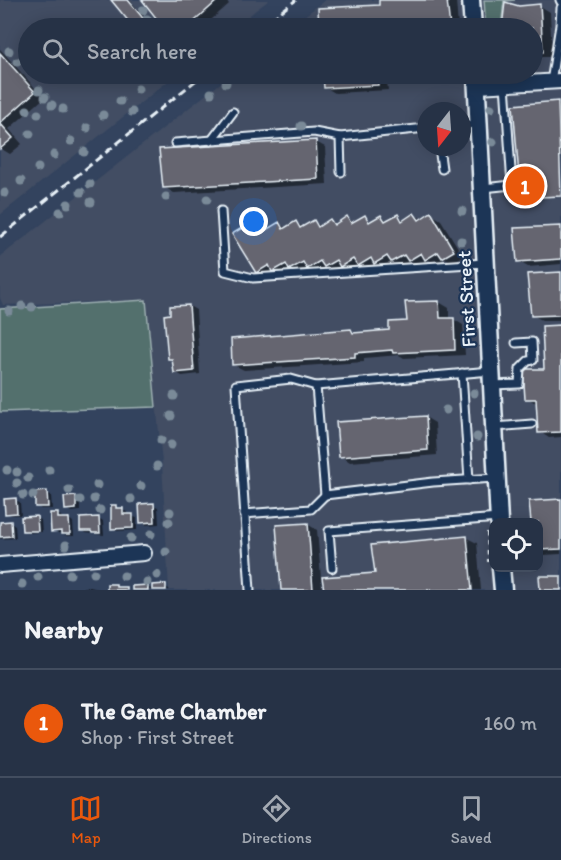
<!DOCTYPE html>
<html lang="en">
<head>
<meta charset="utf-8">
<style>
	body { margin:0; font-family:Itim,sans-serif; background:#2e3a4d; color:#f1f3f6 }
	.controls { position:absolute; right:18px; bottom:18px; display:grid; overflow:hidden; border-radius:12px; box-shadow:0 3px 15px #0003 }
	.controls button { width:54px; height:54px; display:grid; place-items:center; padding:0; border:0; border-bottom:2px solid #424d5f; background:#263246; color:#f1f3f6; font:30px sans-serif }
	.compass { position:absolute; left:417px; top:102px; width:54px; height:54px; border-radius:50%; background:#263246; box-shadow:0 3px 15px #0003; rotate:197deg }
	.you { position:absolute; left:254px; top:222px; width:21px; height:21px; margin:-15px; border:4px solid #fff; border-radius:50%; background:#1a73e8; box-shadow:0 0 0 9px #1a73e833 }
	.badge { display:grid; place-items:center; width:39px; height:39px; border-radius:50%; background:#ea580c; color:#fff; font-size:20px; font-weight:700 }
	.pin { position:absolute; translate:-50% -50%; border:3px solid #fff; box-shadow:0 2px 6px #0006 }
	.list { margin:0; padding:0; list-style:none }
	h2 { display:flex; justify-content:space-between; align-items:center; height:78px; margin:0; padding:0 24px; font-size:26px }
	h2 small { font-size:20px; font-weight:400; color:#a4aab3 }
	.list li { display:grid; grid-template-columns:39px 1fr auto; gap:18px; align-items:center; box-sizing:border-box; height:108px; padding:0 24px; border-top:2px solid #424d5f }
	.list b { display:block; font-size:22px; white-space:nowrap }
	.list p { margin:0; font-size:20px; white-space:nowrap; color:#a4aab3 }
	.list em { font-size:20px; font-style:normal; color:#a4aab3 }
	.icon { flex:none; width:33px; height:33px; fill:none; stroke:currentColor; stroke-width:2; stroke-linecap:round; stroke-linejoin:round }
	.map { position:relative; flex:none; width:561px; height:590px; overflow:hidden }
	.search { position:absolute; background:#263246; box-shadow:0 3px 15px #0003; left:18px; right:18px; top:18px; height:66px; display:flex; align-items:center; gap:15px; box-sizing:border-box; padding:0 21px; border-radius:33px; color:#a4aab3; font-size:22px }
	.sheet { height:186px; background:#263246 }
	nav { display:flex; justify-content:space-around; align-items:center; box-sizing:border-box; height:84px; border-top:2px solid #424d5f; background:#263246; font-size:16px; color:#a4aab3 }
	nav a { display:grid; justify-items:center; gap:3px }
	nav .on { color:#ea580c }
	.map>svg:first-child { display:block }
	.built { fill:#424d63; fill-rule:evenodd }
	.green { fill:#536f6d; stroke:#9eb0b2; stroke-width:1.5 }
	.shadow { fill:#0007 }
	.building { fill:#65656f; stroke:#e8f1f8; stroke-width:1.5 }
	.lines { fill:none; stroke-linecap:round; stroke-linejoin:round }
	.service-casing { stroke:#e8f1f8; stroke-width:11 }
	.minor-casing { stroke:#e8f1f8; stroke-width:18 }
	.tertiary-casing { stroke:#e8f1f8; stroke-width:21 }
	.path { stroke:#e8f1f8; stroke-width:2; stroke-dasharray:4.5 4.5; stroke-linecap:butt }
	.service { stroke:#1d3557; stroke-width:7 }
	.minor { stroke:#1d3557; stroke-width:14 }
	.tertiary { stroke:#1d3557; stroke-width:16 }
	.rail { stroke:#e8f1f8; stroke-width:3; stroke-dasharray:9 4.5; stroke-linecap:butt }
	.tree { fill:#7a8a98 }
	.labels { text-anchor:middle; stroke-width:4.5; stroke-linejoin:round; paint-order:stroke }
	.street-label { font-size:20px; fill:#e8f1f8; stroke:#1d3557 }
</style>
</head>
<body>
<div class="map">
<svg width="561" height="590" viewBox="0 0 561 590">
	<rect width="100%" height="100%" fill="#33435e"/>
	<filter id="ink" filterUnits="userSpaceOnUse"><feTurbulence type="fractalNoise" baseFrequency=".0167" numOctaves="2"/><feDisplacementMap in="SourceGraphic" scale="12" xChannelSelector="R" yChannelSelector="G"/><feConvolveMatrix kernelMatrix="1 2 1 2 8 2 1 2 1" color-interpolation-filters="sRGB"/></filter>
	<g filter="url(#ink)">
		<!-- built -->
		<g class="built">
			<path d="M0 0H269L233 28H28V74H177L0 215Z"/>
			<path d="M325 0H561V590H169L162 463 146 300 3 305 0 298V257L232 74H532V28H289ZM426 111H462V147H426ZM494 522H538V568H494Z"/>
		</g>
		<!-- green -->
		<g class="green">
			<path d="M484 0H515L504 1 501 28H486Z"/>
			<path d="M146 300 156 407 0 412V309Z"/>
		</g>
		<!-- shadow -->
		<g class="shadow">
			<path d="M113 0H130L153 28H131L129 26 132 24Z"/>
			<path d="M144 0H226L229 4 202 28H166Z"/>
			<path d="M409 0H456L458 28H321L319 9 381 6Z"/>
			<path d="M540 6 550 12 552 57H532V28H504L503 27Z"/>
			<path d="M0 49 44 98 9 129 22 144 10 154 0 148Z"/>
			<path d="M283 74H299V76H288Z"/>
			<path d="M324 74H386L388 90 335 93 325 87Z"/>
			<path d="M558 103 560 104 561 131V196L522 199 520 198Z"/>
			<path d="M316 142 325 147 327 184 174 193 164 187Z"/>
			<path d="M431 214 441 220 463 256 453 262 445 258 436 264 429 260 419 266 411 261 402 267 394 263 385 268 378 264 368 270 360 266 351 271 343 267 334 272 327 268 318 273 310 269 300 275 293 271 283 276 276 272 266 278 257 272 245 228 253 232 263 226 269 230 279 224 287 228 296 223 304 227 314 222 321 226 330 221 337 224 347 218 355 223 365 217 372 222 381 216 389 221 398 216 405 220 414 215 423 219Z"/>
			<path d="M561 227V264L528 267 519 262Z"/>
			<path d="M561 274V320H542L532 315Z"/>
			<path d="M439 302 449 308V319H453L463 325 465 355 404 358 399 355 364 358V362L244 370 234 365 351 331 357 335 391 331Z"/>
			<path d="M189 306 196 310 200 374 182 376 175 372 174 360 169 358Z"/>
			<path d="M561 327V437L549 438 540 432 536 403 527 398 545 370Z"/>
			<path d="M425 417 435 423 437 455 350 462 341 456Z"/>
			<path d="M47 493 51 495 52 509H41L37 506Z"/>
			<path d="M75 498 80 500V511L71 512 66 509Z"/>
			<path d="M15 500 20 502 21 515H11L7 513Z"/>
			<path d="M561 501V554L543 555 538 553V522H532L531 502Z"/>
			<path d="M153 505 158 507 159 524 146 525 142 522Z"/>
			<path d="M115 507 127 512V515L137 518V530L117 531 113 528Z"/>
			<path d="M58 514 62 517V519H69L73 522 74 536H67L53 531Z"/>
			<path d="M37 518 41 520 42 532 28 533 23 530Z"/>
			<path d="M99 518 103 521 104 535 86 533 82 530Z"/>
			<path d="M10 522 15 525 16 538 0 539V523Z"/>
			<path d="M307 524 317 530 322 590H283L277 527Z"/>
			<path d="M467 538 477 543 481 590H326L324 578 377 574Z"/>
			<path d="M165 586 170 590H134V587H148L153 590Z"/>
			<path d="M84 587H90L102 590H84Z"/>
		</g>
		<!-- building -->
		<g class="building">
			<path d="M111 0H128L151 28H129L127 26 130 23Z"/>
			<path d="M142 0H218L187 28H164Z"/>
			<path d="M379 0H447L450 28H319L318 8 379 5Z"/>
			<path d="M505 2 519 6 540 4 543 52H532V28H502Z"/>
			<path d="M0 53 35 92 0 123Z"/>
			<path d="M323 74H377L378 85 324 88Z"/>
			<path d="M558 101 561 196 519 198 520 188 513 105Z"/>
			<path d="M0 123 13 138 0 149Z"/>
			<path d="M316 140 318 179 163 188 159 149Z"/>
			<path d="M431 212 454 251 442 258 438 252 425 260 421 253 408 261 404 255 391 262 387 256 374 264 371 258 358 266 353 259 340 267 336 260 324 267 320 261 307 269 303 262 289 270 286 264 272 272 269 265 256 273 232 234 245 226 249 233 263 224 266 230 279 222 283 229 296 221 300 228 314 220 318 227 330 219 334 225 347 216 351 223 365 215 369 222 381 215 385 221 398 214 402 221 414 213 419 220Z"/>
			<path d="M561 226V259L517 262 514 228Z"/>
			<path d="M561 272V315L531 316 527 274Z"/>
			<path d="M439 301 440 318H454L455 350 393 353 392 350 355 353V357L232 365 231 339 351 329 353 333 389 330V322L407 321 405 302Z"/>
			<path d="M189 305 194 371 174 373 172 359H168L164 315 170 314V306Z"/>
			<path d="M561 325V432L538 433 536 399H525L523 369H544L542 326Z"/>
			<path d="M426 416 428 450 339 457 336 422Z"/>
			<path d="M47 491 48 507H35V492Z"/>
			<path d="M76 496V509L65 510 64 497Z"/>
			<path d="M16 498 17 513 5 514 4 499Z"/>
			<path d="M561 499V549L538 550V522H531L529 501Z"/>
			<path d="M154 503 155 522 140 523 139 504Z"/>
			<path d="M111 505H116V508H123V514H133V528L111 529Z"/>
			<path d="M50 513H58V518H69L70 534H61V531L51 532Z"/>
			<path d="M37 516 38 531H22L21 517Z"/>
			<path d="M99 517 100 533H92L91 531H80V518Z"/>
			<path d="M11 521 12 536 0 537V522Z"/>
			<path d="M308 523 313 590H281L276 525Z"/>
			<path d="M467 536 472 590H324L322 577 375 573 371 545Z"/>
			<path d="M539 576H561V590H540Z"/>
			<path d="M107 584H116V587H127V590H107Z"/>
			<path d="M166 584V590H152V585Z"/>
			<path d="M148 585V590H132V586Z"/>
		</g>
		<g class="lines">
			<defs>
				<g id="service">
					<path d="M560 0 561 2"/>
					<path d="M551 82 560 25 561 8"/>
					<path d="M462 125 478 124"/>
					<path d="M340 137 341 172"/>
					<path d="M211 141 233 112"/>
					<path d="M175 143 314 132 340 137 426 128"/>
					<path d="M439 147 442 169"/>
					<path d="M483 188 512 185 505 84"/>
					<path d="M221 211 225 271 253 278 485 263"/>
					<path d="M462 373 469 480"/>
					<path d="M492 385 519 384 520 369 528 361 533 360 532 342 516 343"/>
					<path d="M316 386 325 495 433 482 495 478"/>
					<path d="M494 427 532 424"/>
					<path d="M244 514 311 509 325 495"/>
					<path d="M332 568 329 531 499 518"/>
					<path d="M250 590 236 385 291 379 316 386 491 371"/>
				</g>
				<g id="minor">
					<path d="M477 86 561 81"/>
					<path d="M0 565 144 553"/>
				</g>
				<g id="tertiary">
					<path d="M471 0 473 28"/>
					<path d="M476 74 499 522"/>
					<path d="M501 568 503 590"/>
				</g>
			</defs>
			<!-- service casing -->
			<use href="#service" class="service-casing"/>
			<!-- minor casing -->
			<use href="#minor" class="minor-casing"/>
			<!-- tertiary casing -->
			<use href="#tertiary" class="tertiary-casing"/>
			<!-- path -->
			<path class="path" d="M487 532 488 562"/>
			<!-- service -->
			<use href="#service" class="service"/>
			<!-- minor -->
			<use href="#minor" class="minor"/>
			<!-- tertiary -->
			<use href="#tertiary" class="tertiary"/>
			<!-- rail -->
			<g class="rail">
				<path d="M260 28 296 0"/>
				<path d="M0 237 204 74"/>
			</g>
		</g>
		<!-- trees -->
		<g class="tree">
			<circle cx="143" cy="10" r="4.5"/>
			<circle cx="147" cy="19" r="4.5"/>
			<circle cx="9" cy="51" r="4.5"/>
			<circle cx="17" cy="62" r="4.5"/>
			<circle cx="226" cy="83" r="4.5"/>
			<circle cx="138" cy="89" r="4.5"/>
			<circle cx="39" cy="90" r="4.5"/>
			<circle cx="211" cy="93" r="4.5"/>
			<circle cx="45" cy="97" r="4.5"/>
			<circle cx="120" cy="101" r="4.5"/>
			<circle cx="52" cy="105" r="4.5"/>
			<circle cx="491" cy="108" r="4.5"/>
			<circle cx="63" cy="109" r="4.5"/>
			<circle cx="27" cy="110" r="4.5"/>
			<circle cx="132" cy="112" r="4.5"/>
			<circle cx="38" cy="114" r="4.5"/>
			<circle cx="103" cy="115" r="4.5"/>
			<circle cx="301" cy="126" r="4.5"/>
			<circle cx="87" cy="128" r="4.5"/>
			<circle cx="30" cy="134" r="4.5"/>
			<circle cx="71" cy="141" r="4.5"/>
			<circle cx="493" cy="142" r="4.5"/>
			<circle cx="84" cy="152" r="4.5"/>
			<circle cx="54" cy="155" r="4.5"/>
			<circle cx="38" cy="168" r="4.5"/>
			<circle cx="21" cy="181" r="4.5"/>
			<circle cx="90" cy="184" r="4.5"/>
			<circle cx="81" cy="192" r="4.5"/>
			<circle cx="5" cy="193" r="4.5"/>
			<circle cx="166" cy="197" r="4.5"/>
			<circle cx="207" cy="199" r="4.5"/>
			<circle cx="91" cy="202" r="4.5"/>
			<circle cx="68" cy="204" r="4.5"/>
			<circle cx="462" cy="211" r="4.5"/>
			<circle cx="60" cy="212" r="4.5"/>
			<circle cx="461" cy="241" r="4.5"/>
			<circle cx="22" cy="306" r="4.5"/>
			<circle cx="32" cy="307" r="4.5"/>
			<circle cx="9" cy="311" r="4.5"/>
			<circle cx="474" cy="393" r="4.5"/>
			<circle cx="174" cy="396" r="4.5"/>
			<circle cx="446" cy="410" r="4.5"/>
			<circle cx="171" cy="416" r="4.5"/>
			<circle cx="477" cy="437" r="4.5"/>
			<circle cx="161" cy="440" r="4.5"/>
			<circle cx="171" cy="445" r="4.5"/>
			<circle cx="157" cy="466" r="4.5"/>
			<circle cx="7" cy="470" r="4.5"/>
			<circle cx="49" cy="470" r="4.5"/>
			<circle cx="17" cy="472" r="4.5"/>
			<circle cx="28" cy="478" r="4.5"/>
			<circle cx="17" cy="483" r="4.5"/>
			<circle cx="97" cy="485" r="4.5"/>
			<circle cx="141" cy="486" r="4.5"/>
			<circle cx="69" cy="490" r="4.5"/>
			<circle cx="23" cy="495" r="4.5"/>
			<circle cx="33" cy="495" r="4.5"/>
			<circle cx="94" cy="499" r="4.5"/>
			<circle cx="131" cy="499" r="4.5"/>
			<circle cx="80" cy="500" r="4.5"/>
			<circle cx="100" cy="510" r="4.5"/>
			<circle cx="170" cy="512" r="4.5"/>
			<circle cx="169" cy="522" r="4.5"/>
			<circle cx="151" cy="534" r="4.5"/>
			<circle cx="131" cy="538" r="4.5"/>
			<circle cx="66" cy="545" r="4.5"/>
			<circle cx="166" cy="552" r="4.5"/>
			<circle cx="94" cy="573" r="4.5"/>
			<circle cx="70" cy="574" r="4.5"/>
			<circle cx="157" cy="575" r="4.5"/>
			<circle cx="124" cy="576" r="4.5"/>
			<circle cx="38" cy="577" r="4.5"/>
			<circle cx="147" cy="582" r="4.5"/>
			<circle cx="22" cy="584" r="4.5"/>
		</g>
	</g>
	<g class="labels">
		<!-- street labels -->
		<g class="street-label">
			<text transform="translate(466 299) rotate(-93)" y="7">First Street</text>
		</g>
	</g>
</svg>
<div class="controls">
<button><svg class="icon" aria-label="locate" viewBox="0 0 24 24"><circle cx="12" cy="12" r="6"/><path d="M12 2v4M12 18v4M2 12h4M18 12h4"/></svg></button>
</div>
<svg class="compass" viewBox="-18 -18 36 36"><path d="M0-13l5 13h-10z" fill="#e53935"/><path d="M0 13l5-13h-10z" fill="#a4aab3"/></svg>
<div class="you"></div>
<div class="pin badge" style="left:525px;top:186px">1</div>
<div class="search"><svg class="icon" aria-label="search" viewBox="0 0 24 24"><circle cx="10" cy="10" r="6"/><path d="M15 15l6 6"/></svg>Search here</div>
</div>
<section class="sheet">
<h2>Nearby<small></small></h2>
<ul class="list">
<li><span class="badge">1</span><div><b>The Game Chamber</b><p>Shop · First Street</p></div><em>160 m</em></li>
</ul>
</section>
<nav>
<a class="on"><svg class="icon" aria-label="map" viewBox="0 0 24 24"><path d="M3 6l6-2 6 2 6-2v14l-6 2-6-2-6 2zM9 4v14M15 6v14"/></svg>Map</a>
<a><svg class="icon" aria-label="directions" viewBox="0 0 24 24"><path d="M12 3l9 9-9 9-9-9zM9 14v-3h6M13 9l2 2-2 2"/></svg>Directions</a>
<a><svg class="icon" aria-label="saved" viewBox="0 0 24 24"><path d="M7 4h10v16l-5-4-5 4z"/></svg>Saved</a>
</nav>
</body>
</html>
